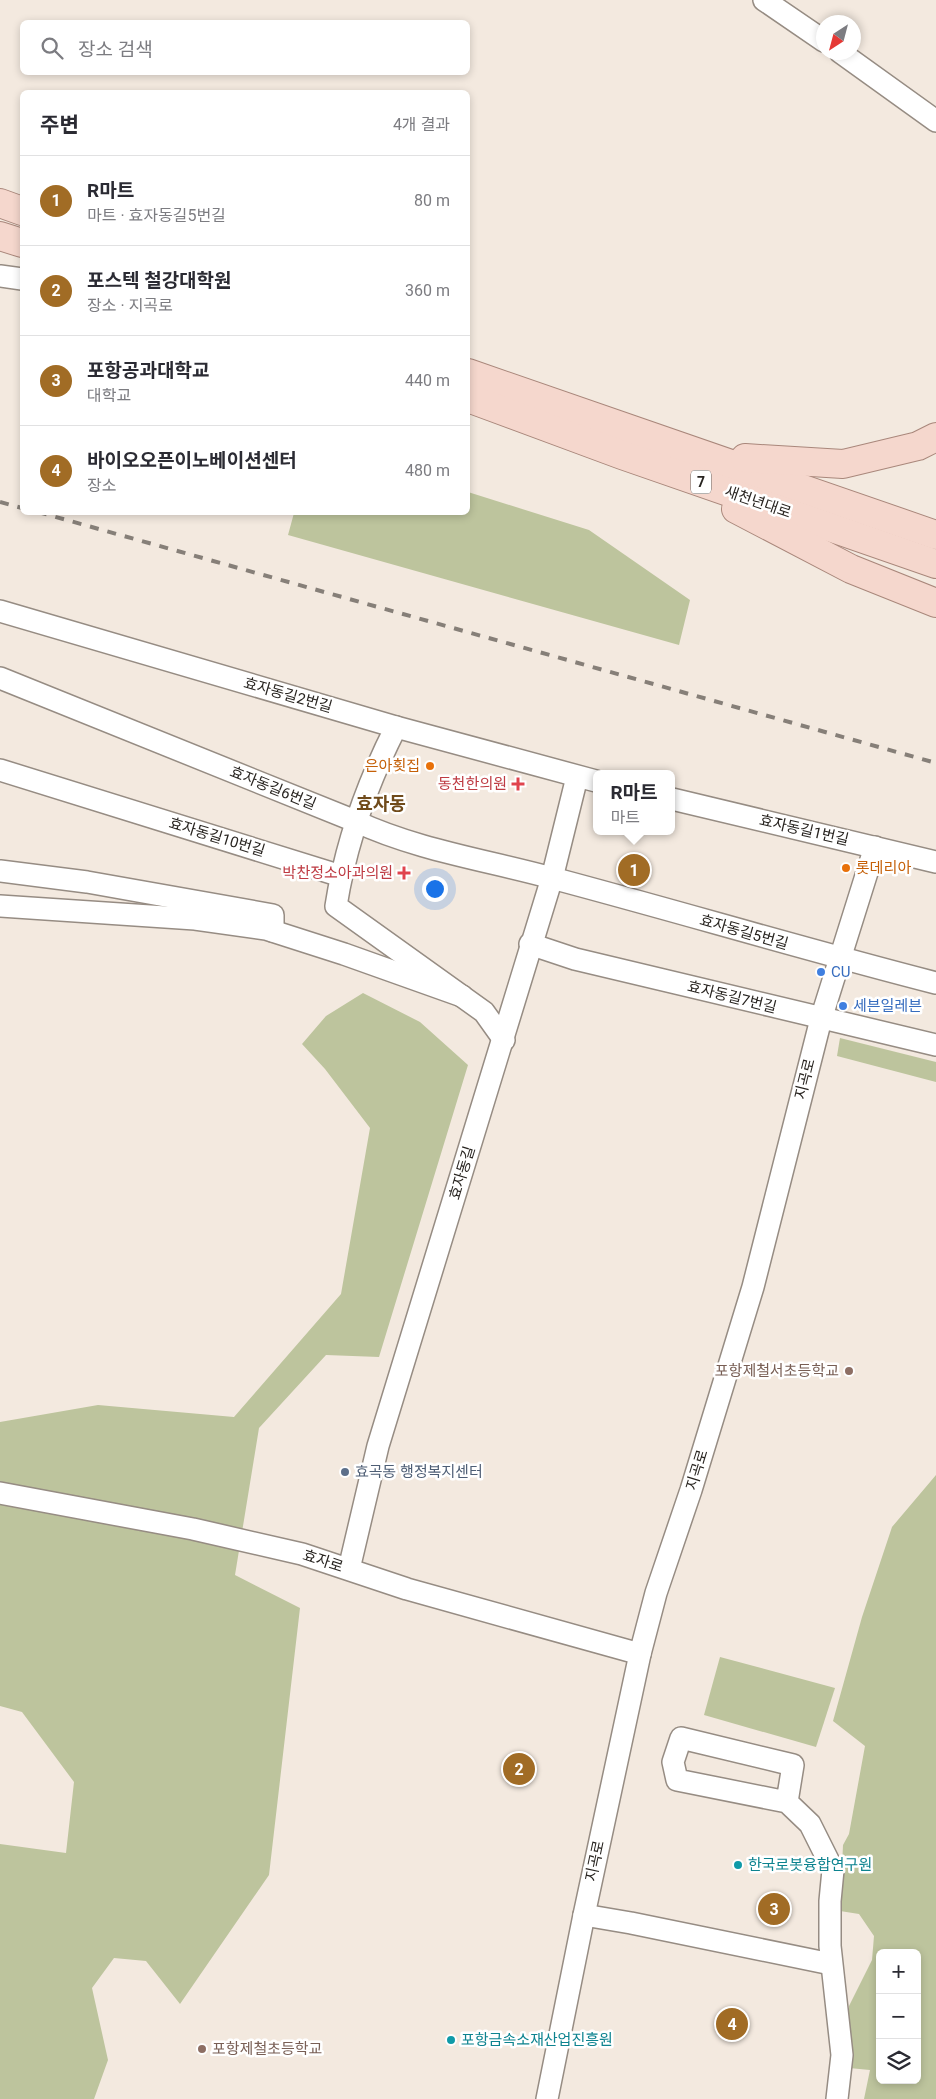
<!DOCTYPE html>
<html lang="ko">
<head>
<meta charset="utf-8">
<style>
	body { margin:0; font-family:Roboto,"Noto Sans KR",sans-serif; background:#f7f7f7; color:#2b2b33 }
	.controls { position:absolute; right:15px; bottom:15px; display:grid; overflow:hidden; border-radius:8px; box-shadow:0 2px 8px #0003 }
	.controls button { width:45px; height:45px; display:grid; place-items:center; padding:0; border:0; border-bottom:1px solid #e1e1e2; background:#fff; color:#2b2b33; font:25px sans-serif }
	.compass { position:absolute; left:816px; top:15px; width:45px; height:45px; border-radius:50%; background:#fff; box-shadow:0 2px 8px #0003; rotate:216deg }
	.you { position:absolute; left:434px; top:888px; width:18px; height:18px; margin:-12px; border:4px solid #fff; border-radius:50%; background:#1a73e8; box-shadow:0 0 0 8px #1a73e833 }
	.badge { display:grid; place-items:center; width:32px; height:32px; border-radius:50%; background:#a16c25; color:#fff; font-size:16px; font-weight:700 }
	.pin { position:absolute; translate:-50% -50%; border:2px solid #fff; box-shadow:0 1px 5px #0006 }
	.popup { position:absolute; left:593px; top:770px; width:82px; height:65px; box-sizing:border-box; display:grid; place-content:center; border-radius:8px; background:#fff; filter:drop-shadow(0 1px 4px #0005); font-size:16px; white-space:nowrap; color:#7c7c81 }
	.popup b { font-size:19px; color:#2b2b33 }
	.popup::after { content:''; position:absolute; left:50%; top:100%; margin-left:-10px; border:10px solid transparent; border-top-color:#fff }
	.list { margin:0; padding:0; list-style:none }
	h2 { display:flex; justify-content:space-between; align-items:center; height:65px; margin:0; padding:0 20px; font-size:21px }
	h2 small { font-size:16px; font-weight:400; color:#7c7c81 }
	.list li { display:grid; grid-template-columns:32px 1fr auto; gap:15px; align-items:center; box-sizing:border-box; height:90px; padding:0 20px; border-top:1px solid #e1e1e2 }
	.list b { display:block; font-size:19px; white-space:nowrap }
	.list p { margin:0; font-size:16px; white-space:nowrap; color:#7c7c81 }
	.list em { font-size:16px; font-style:normal; color:#7c7c81 }
	.icon { flex:none; width:28px; height:28px; fill:none; stroke:currentColor; stroke-width:2; stroke-linecap:round; stroke-linejoin:round }
	.map { position:relative; flex:none; width:936px; height:2099px; overflow:hidden }
	.search { position:absolute; background:#fff; box-shadow:0 2px 8px #0003; left:20px; top:20px; width:450px; height:55px; display:flex; align-items:center; gap:12px; box-sizing:border-box; padding:0 18px; border-radius:8px; color:#7c7c81; font-size:19px }
	.panel { position:absolute; background:#fff; box-shadow:0 2px 8px #0003; left:20px; top:90px; width:450px; height:425px; border-radius:8px }
	.map>svg:first-child { display:block }
	.green { fill:#bdc49d; fill-rule:evenodd }
	.lines { fill:none; stroke-linecap:round; stroke-linejoin:round }
	.minor-casing { stroke:#968c83; stroke-width:24 }
	.major-casing { stroke:#a9877b; stroke-width:30 }
	.minor { stroke:#fff; stroke-width:21 }
	.major { stroke:#f5d7cd; stroke-width:28 }
	.rail { stroke:#867f78; stroke-width:4; stroke-dasharray:9 9; stroke-linecap:butt }
	.food-dot { fill:#e8710a; stroke:#fff; stroke-width:2 }
	.health-dot { fill:#e0444e; stroke:#fff; stroke-width:2 }
	.shop-dot { fill:#3f7fe0; stroke:#fff; stroke-width:2 }
	.education-dot { fill:#8d6e63; stroke:#fff; stroke-width:2 }
	.service-dot { fill:#5c6f8a; stroke:#fff; stroke-width:2 }
	.culture-dot { fill:#0f9aa8; stroke:#fff; stroke-width:2 }
	.labels { text-anchor:middle; stroke-width:5; stroke-linejoin:round; paint-order:stroke }
	.shield { fill:#fff; stroke:#686663; stroke-width:1 }
	.shield-label { font-size:14px; font-weight:bold; fill:#282420 }
	.street-label { font-size:15px; fill:#282420; stroke:#fff }
	.food-label { font-size:15px; fill:#c56008; stroke:#fff; text-anchor:end }
	.health-label { font-size:15px; fill:#be3a42; stroke:#fff; text-anchor:end }
	.shop-label { font-size:15px; fill:#366cbe; stroke:#fff; text-anchor:start }
	.education-label { font-size:15px; fill:#785e54; stroke:#fff; text-anchor:end }
	.service-label { font-size:15px; fill:#4e5e75; stroke:#fff; text-anchor:start }
	.culture-label { font-size:15px; fill:#0d838f; stroke:#fff; text-anchor:start }
	.quarter-label { font-size:18px; font-weight:bold; fill:#704b1b; stroke:#fff }
</style>
</head>
<body>
<div class="map">
<svg width="936" height="2099" viewBox="0 0 936 2099">
	<rect width="100%" height="100%" fill="#f3e9df"/>
	<!-- green -->
	<g class="green">
		<path d="M468 492 589 530 690 600 679 645 288 535 294 513 468 512Z"/>
		<path d="M363 993 420 1022 468 1065 379 1357 326 1355 259 1428 235 1575 300 1608 269 1875 180 2004 146 1961 114 1958 92 1988 108 2060 94 2099H0V1844L66 1853 74 1782 22 1712 0 1706V1422L98 1405 234 1417 341 1294 370 1128 325 1069 302 1044 326 1016Z"/>
		<path d="M840 1038 936 1062V1082L837 1056Z"/>
		<path d="M936 1475V2099H864L870 2070 849 2068V2006L872 1960 874 1936 859 1914 840 1911 843 1845 849 1834 865 1746 833 1721 862 1617 892 1527ZM880 1953H917V2080H880Z"/>
		<path d="M720 1657 835 1688 816 1747 704 1715Z"/>
	</g>
	<g class="lines">
		<defs>
			<g id="minor">
				<path d="M764 0 824 41"/>
				<path d="M840 52 936 121"/>
				<path d="M0 276 22 279"/>
				<path d="M0 611 396 727 596 781"/>
				<path d="M0 678 355 821C417 850 486 860 552 878 680 912 807 950 936 983"/>
				<path d="M396 727C367 784 346 842 336 906L484 1012 504 1040"/>
				<path d="M0 770 341 876"/>
				<path d="M672 799 936 862"/>
				<path d="M0 871 87 882 273 915V931"/>
				<path d="M0 906 195 919 266 929 344 954 462 996"/>
				<path d="M530 944 575 959 936 1045"/>
				<path d="M0 1493 193 1529 302 1554 407 1589 640 1654"/>
				<path d="M349 1569 378 1446 552 878 577 777"/>
				<path d="M787 1802 677 1780 673 1762 681 1738 793 1765 787 1802 810 1824 833 1870 830 1901V1946L842 2055 837 2099"/>
				<path d="M584 1915 631 1923 831 1964"/>
				<path d="M547 2099 584 1915 640 1654 656 1593 691 1490 753 1287 821 1019 875 847"/>
			</g>
			<g id="major">
				<path d="M0 203 22 211"/>
				<path d="M0 236 22 243"/>
				<path d="M468 373 936 535"/>
				<path d="M468 398 622 455 936 564"/>
				<path d="M745 458 843 464 918 446 936 437"/>
				<path d="M736 509 851 569 936 603"/>
			</g>
		</defs>
		<!-- minor casing -->
		<use href="#minor" class="minor-casing"/>
		<!-- major casing -->
		<use href="#major" class="major-casing"/>
		<!-- minor -->
		<use href="#minor" class="minor"/>
		<!-- major -->
		<use href="#major" class="major"/>
		<!-- rail -->
		<g class="rail">
			<path d="M0 502 22 508"/>
			<path d="M38 512 936 763"/>
		</g>
	</g>
	<!-- markers -->
	<g class="food-dot">
		<circle cx="430" cy="766" r="5"/>
		<circle cx="846" cy="868" r="5"/>
	</g>
	<g class="health-dot">
		<path d="M515.5 776.5h5v5h5v5h-5v5h-5v-5h-5v-5h5z"/>
		<path d="M401.5 865.5h5v5h5v5h-5v5h-5v-5h-5v-5h5z"/>
	</g>
	<g class="shop-dot">
		<circle cx="821" cy="972" r="5"/>
		<circle cx="843" cy="1006" r="5"/>
	</g>
	<g class="education-dot">
		<circle cx="849" cy="1371" r="5"/>
		<circle cx="202" cy="2049" r="5"/>
	</g>
	<circle class="service-dot" cx="345" cy="1472" r="5"/>
	<g class="culture-dot">
		<circle cx="738" cy="1865" r="5"/>
		<circle cx="451" cy="2040" r="5"/>
	</g>
	<g class="labels">
		<!-- shield labels -->
		<rect class="shield" x="691" y="470.5" width="20" height="23" rx="4"/>
		<g class="shield-label">
			<text x="701" y="487">7</text>
		</g>
		<!-- street labels -->
		<g class="street-label">
			<text transform="translate(758 502) rotate(19)" y="5">새천년대로</text>
			<text transform="translate(288 695) rotate(16)" y="5">효자동길2번길</text>
			<text transform="translate(273 788) rotate(22)" y="5">효자동길6번길</text>
			<text transform="translate(804 830) rotate(13)" y="5">효자동길1번길</text>
			<text transform="translate(217 837) rotate(17)" y="5">효자동길10번길</text>
			<text transform="translate(744 932) rotate(16)" y="5">효자동길5번길</text>
			<text transform="translate(732 997) rotate(14)" y="5">효자동길7번길</text>
			<text transform="translate(805 1079) rotate(-76)" y="5">지곡로</text>
			<text transform="translate(462 1173) rotate(-73)" y="5">효자동길</text>
			<text transform="translate(697 1470) rotate(-73)" y="5">지곡로</text>
			<text transform="translate(323 1561) rotate(18)" y="5">효자로</text>
			<text transform="translate(595 1861) rotate(-78)" y="5">지곡로</text>
		</g>
		<!-- food labels -->
		<g class="food-label">
			<text x="420" y="771">은아횟집</text>
			<text x="856" y="873" text-anchor="start">롯데리아</text>
		</g>
		<!-- health labels -->
		<g class="health-label">
			<text x="507" y="789">동천한의원</text>
			<text x="393" y="878">박찬정소아과의원</text>
		</g>
		<!-- shop labels -->
		<g class="shop-label">
			<text x="831" y="977">CU</text>
			<text x="853" y="1011">세븐일레븐</text>
		</g>
		<!-- education labels -->
		<g class="education-label">
			<text x="839" y="1376">포항제철서초등학교</text>
			<text x="212" y="2054" text-anchor="start">포항제철초등학교</text>
		</g>
		<!-- service labels -->
		<g class="service-label">
			<text x="355" y="1477">효곡동 행정복지센터</text>
		</g>
		<!-- culture labels -->
		<g class="culture-label">
			<text x="748" y="1870">한국로봇융합연구원</text>
			<text x="461" y="2045">포항금속소재산업진흥원</text>
		</g>
		<!-- quarter labels -->
		<g class="quarter-label">
			<text x="381" y="810">효자동</text>
		</g>
	</g>
</svg>
<div class="controls">
<button>+</button>
<button>−</button>
<button><svg class="icon" aria-label="layers" viewBox="0 0 24 24"><path d="M12 4l9 5-9 5-9-5zM3 14l9 5 9-5"/></svg></button>
</div>
<svg class="compass" viewBox="-18 -18 36 36"><path d="M0-13l5 13h-10z" fill="#e53935"/><path d="M0 13l5-13h-10z" fill="#7c7c81"/></svg>
<div class="you"></div>
<div class="pin badge" style="left:634px;top:870px">1</div>
<div class="popup"><b>R마트</b>마트</div>
<div class="pin badge" style="left:519px;top:1769px">2</div>
<div class="pin badge" style="left:774px;top:1909px">3</div>
<div class="pin badge" style="left:732px;top:2024px">4</div>
<div class="search"><svg class="icon" aria-label="search" viewBox="0 0 24 24"><circle cx="10" cy="10" r="6"/><path d="M15 15l6 6"/></svg>장소 검색</div>
<section class="panel">
<h2>주변<small>4개 결과</small></h2>
<ul class="list">
<li><span class="badge">1</span><div><b>R마트</b><p>마트 · 효자동길5번길</p></div><em>80 m</em></li>
<li><span class="badge">2</span><div><b>포스텍 철강대학원</b><p>장소 · 지곡로</p></div><em>360 m</em></li>
<li><span class="badge">3</span><div><b>포항공과대학교</b><p>대학교</p></div><em>440 m</em></li>
<li><span class="badge">4</span><div><b>바이오오픈이노베이션센터</b><p>장소</p></div><em>480 m</em></li>
</ul>
</section>
</div>
</body>
</html>
